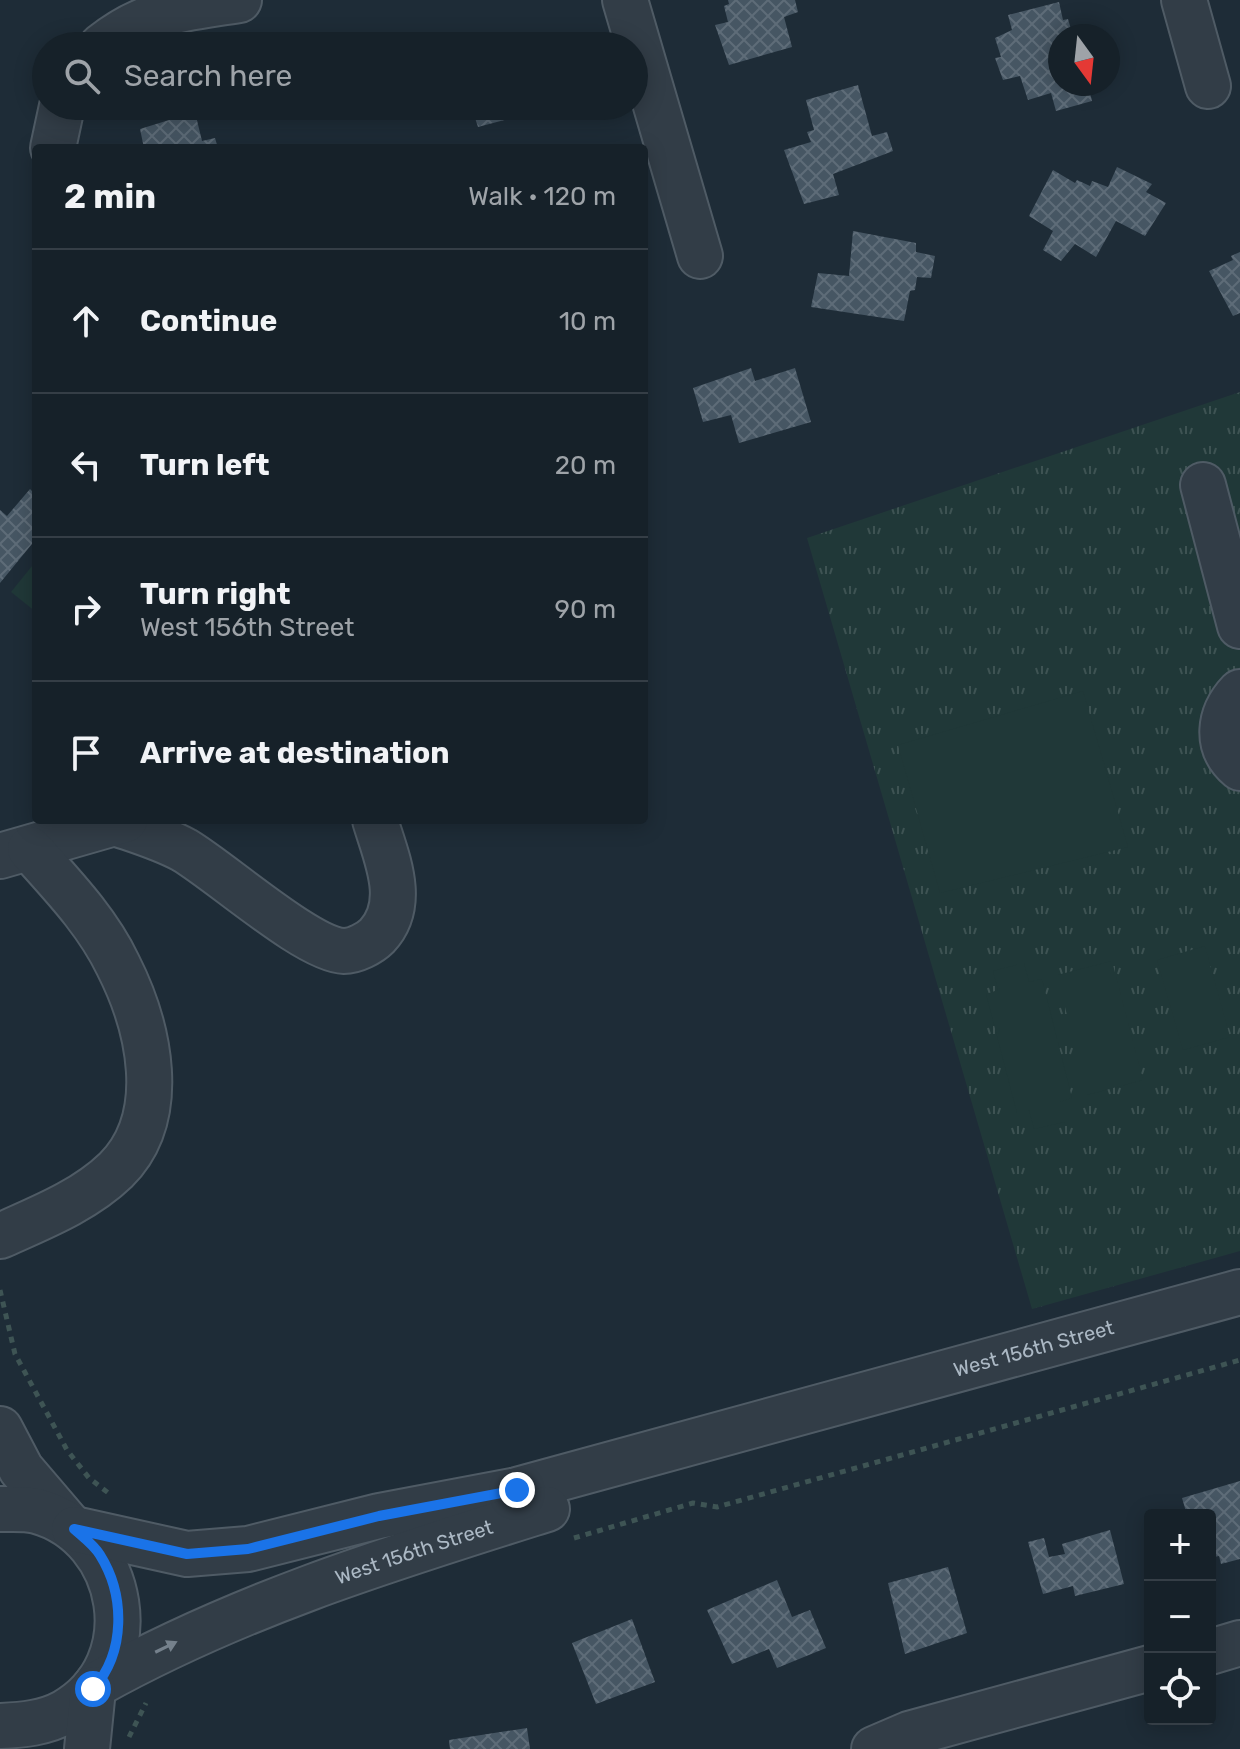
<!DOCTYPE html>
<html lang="en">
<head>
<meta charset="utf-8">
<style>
	body { margin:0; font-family:Rubik,sans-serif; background:#232e35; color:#f1f3f6 }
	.controls { position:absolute; right:24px; bottom:24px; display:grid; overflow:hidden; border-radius:8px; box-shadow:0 4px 20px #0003 }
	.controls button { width:72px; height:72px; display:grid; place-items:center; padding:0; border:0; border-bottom:2px solid #353e46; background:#162129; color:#f1f3f6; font:40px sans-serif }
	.compass { position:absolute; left:1048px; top:24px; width:72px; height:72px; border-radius:50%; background:#162129; box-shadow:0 4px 20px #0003; rotate:165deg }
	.stop { position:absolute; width:24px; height:24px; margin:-18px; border:6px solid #1a73e8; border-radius:50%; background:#fff }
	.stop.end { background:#1a73e8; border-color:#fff; box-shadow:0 2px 8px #0008 }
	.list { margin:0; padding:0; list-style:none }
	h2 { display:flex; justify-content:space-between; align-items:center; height:104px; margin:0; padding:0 32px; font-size:34px }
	h2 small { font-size:26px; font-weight:400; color:#9ea3a8 }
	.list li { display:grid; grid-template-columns:52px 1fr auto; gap:24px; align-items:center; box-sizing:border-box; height:144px; padding:0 32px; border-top:2px solid #353e46 }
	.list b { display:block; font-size:30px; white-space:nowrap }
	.list p { margin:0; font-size:26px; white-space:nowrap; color:#9ea3a8 }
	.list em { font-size:26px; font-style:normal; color:#9ea3a8 }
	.icon { flex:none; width:44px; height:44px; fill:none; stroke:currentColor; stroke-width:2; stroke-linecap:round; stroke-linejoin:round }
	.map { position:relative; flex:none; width:1240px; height:1749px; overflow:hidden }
	.search { position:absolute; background:#162129; box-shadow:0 4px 20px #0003; left:32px; top:32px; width:616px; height:88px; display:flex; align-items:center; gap:20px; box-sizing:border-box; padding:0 28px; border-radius:44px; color:#9ea3a8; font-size:30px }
	.panel { position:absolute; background:#162129; box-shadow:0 4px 20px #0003; left:32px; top:144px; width:616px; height:680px; border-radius:8px }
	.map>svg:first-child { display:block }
	.park { fill:url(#park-tufts) }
	.pitch { fill:#203838 }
	.building { fill:url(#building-cross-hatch) }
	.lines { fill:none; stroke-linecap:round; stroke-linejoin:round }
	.minor-casing { stroke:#4f5b65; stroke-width:48 }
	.path { stroke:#3e5454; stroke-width:5; stroke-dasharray:6 6; stroke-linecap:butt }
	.minor { stroke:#323d47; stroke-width:44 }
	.oneway { fill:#75818c }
	.route { stroke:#1a73e8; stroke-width:10 }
	.labels { text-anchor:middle; stroke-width:6; stroke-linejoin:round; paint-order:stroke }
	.street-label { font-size:20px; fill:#abb8c4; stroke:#18222b }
</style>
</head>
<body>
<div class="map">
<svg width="1240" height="1749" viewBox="0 0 1240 1749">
	<defs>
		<pattern id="park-tufts" width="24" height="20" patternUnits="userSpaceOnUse" patternTransform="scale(2)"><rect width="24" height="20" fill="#203838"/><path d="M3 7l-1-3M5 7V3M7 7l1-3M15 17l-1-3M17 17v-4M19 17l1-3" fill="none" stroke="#3e5353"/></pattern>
		<pattern id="building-cross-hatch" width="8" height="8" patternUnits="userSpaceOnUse" patternTransform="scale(2)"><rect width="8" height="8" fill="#465663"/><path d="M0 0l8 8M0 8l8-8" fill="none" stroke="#5e6c78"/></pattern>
	</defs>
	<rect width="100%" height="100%" fill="#1e2c37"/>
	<!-- park -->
	<path class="park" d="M1240 392V1251L1032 1309 807 538Z"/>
	<!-- pitch -->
	<g class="pitch">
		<path d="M36 561V612L11 592Z"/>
		<path d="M1083 691 1128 847 940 893 898 745Z"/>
		<path d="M1205 946 1230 1037 1183 1050 1157 960Z"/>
		<path d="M1112 961 1143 1080 1087 1095 1057 975Z"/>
		<path d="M1024 963 1029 982 1042 979 1072 1098 1060 1102 1065 1122 1034 1129 1029 1110 1017 1113 986 994 998 990 993 971Z"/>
	</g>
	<!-- building -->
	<g class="building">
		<path d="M728 0H795L798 12 784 17 792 47 729 65 715 25 728 22 724 6 729 4Z"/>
		<path d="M1059 2 1063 20 1068 19 1073 36H1060V84H1088L1092 101 1056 111 1051 93 1028 100 1020 76 1003 80 995 58 1001 57 995 38 1012 30 1008 15Z"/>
		<path d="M516 34 519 46H475V45Z"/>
		<path d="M858 85 872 136 887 132 893 151 833 174 839 195 804 204 784 150 811 142 807 132 814 130 806 100Z"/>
		<path d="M471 106H552L553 107 478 127Z"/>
		<path d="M195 112 202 141 215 138 218 148H144L140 129Z"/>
		<path d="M1117 167 1152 184 1146 192 1166 203 1145 236 1116 221 1096 257 1075 244 1061 261 1043 250 1053 231 1029 216 1053 170 1075 183 1077 180 1090 186 1092 181 1108 187Z"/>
		<path d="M853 231 916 243V252L935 256 931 278 917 277 915 290 910 291 904 321 811 307 818 273 849 276Z"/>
		<path d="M1240 252V313L1233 316 1209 271 1233 260 1231 256Z"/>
		<path d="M751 368 755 381 795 368 811 422 739 443 731 415 703 422 693 388Z"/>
		<path d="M30 489 36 495V539L0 583V510L7 516Z"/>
		<path d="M1240 1481V1559L1221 1564 1219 1556 1210 1558V1515H1187L1182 1498Z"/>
		<path d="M1110 1530 1124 1584 1075 1596 1073 1586 1043 1594 1028 1542 1044 1538 1049 1557 1065 1554 1062 1544Z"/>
		<path d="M948 1567 967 1633 905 1654 888 1583Z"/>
		<path d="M777 1580 792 1617 810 1610 826 1648 777 1668 769 1649 732 1664 707 1610Z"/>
		<path d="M632 1619 655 1682 596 1704 572 1643Z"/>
		<path d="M527 1728 530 1749H450L449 1740Z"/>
	</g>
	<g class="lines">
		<defs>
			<g id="minor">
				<path d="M625 0 700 256"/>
				<path d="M1184 0 1208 86"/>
				<path d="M102 46C147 10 184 9 239 0"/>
				<path d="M53 148 62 106"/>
				<path d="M1203 485 1240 626"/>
				<path d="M1240 692C1219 714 1214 746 1240 768"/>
				<path d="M115 823C138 831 162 838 184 850 220 871 308 950 344 951 355 951 370 943 377 936 408 903 386 857 375 820"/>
				<path d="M0 856 125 820"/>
				<path d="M0 1236C40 1218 84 1201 116 1170 170 1116 149 1026 118 965 97 921 62 885 30 849"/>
				<path d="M0 1429 21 1469 68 1524"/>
				<path d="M0 1509C12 1509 26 1508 37 1511 127 1536 149 1664 65 1712 45 1723 23 1725 0 1726"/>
				<path id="s1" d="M74 1529 187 1554 248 1549 379 1516 517 1490 1240 1292"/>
				<path d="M1210 1652 1240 1643"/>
				<path id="s2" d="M97 1684C241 1604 391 1558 547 1509"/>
				<path d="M87 1749 93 1689"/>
				<path d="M874 1749 909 1734 1150 1668"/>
			</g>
		</defs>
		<!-- minor casing -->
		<use href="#minor" class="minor-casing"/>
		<!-- path -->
		<g class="path">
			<path d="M0 1290 15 1354 67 1450 89 1478 111 1495"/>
			<path d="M574 1538 693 1503 717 1507 1240 1360"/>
			<path d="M129 1737 146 1703"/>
		</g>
		<!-- minor -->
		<use href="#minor" class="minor"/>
	</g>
	<!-- one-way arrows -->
	<defs><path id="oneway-solid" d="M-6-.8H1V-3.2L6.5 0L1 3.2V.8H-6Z" transform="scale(2)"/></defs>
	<use class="oneway" href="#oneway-solid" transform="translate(166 1647) rotate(-26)"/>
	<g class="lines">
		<!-- route -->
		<path class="route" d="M93 1689C126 1652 125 1595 100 1555 94 1545 83 1537 74 1529L187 1554 248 1549 379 1516 517 1490"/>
	</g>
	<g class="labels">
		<!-- street labels -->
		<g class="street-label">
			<text dy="7" stroke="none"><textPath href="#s1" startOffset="988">West 156th Street</textPath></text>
			<text dy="7" stroke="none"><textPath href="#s2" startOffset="344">West 156th Street</textPath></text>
		</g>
	</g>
</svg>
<div class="controls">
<button>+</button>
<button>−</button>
<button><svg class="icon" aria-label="locate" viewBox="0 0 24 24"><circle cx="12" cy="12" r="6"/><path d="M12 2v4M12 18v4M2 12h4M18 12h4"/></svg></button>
</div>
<svg class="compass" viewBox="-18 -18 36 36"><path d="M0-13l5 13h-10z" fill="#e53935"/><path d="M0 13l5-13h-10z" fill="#9ea3a8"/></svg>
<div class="stop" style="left:93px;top:1689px"></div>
<div class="stop end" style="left:517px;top:1490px"></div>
<div class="search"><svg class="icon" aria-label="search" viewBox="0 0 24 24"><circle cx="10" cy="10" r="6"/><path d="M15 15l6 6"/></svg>Search here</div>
<section class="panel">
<h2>2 min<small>Walk · 120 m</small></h2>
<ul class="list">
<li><svg class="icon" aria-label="ahead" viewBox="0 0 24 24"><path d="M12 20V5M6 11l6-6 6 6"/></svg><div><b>Continue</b></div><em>10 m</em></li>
<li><svg class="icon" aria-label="left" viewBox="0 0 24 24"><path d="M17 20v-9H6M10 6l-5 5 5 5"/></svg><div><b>Turn left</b></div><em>20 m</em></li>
<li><svg class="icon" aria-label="right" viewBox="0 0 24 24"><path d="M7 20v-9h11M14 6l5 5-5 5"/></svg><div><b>Turn right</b><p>West 156th Street</p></div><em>90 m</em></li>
<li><svg class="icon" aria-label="arrive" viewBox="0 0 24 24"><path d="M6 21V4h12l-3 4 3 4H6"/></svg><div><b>Arrive at destination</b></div></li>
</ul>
</section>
</div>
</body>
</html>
